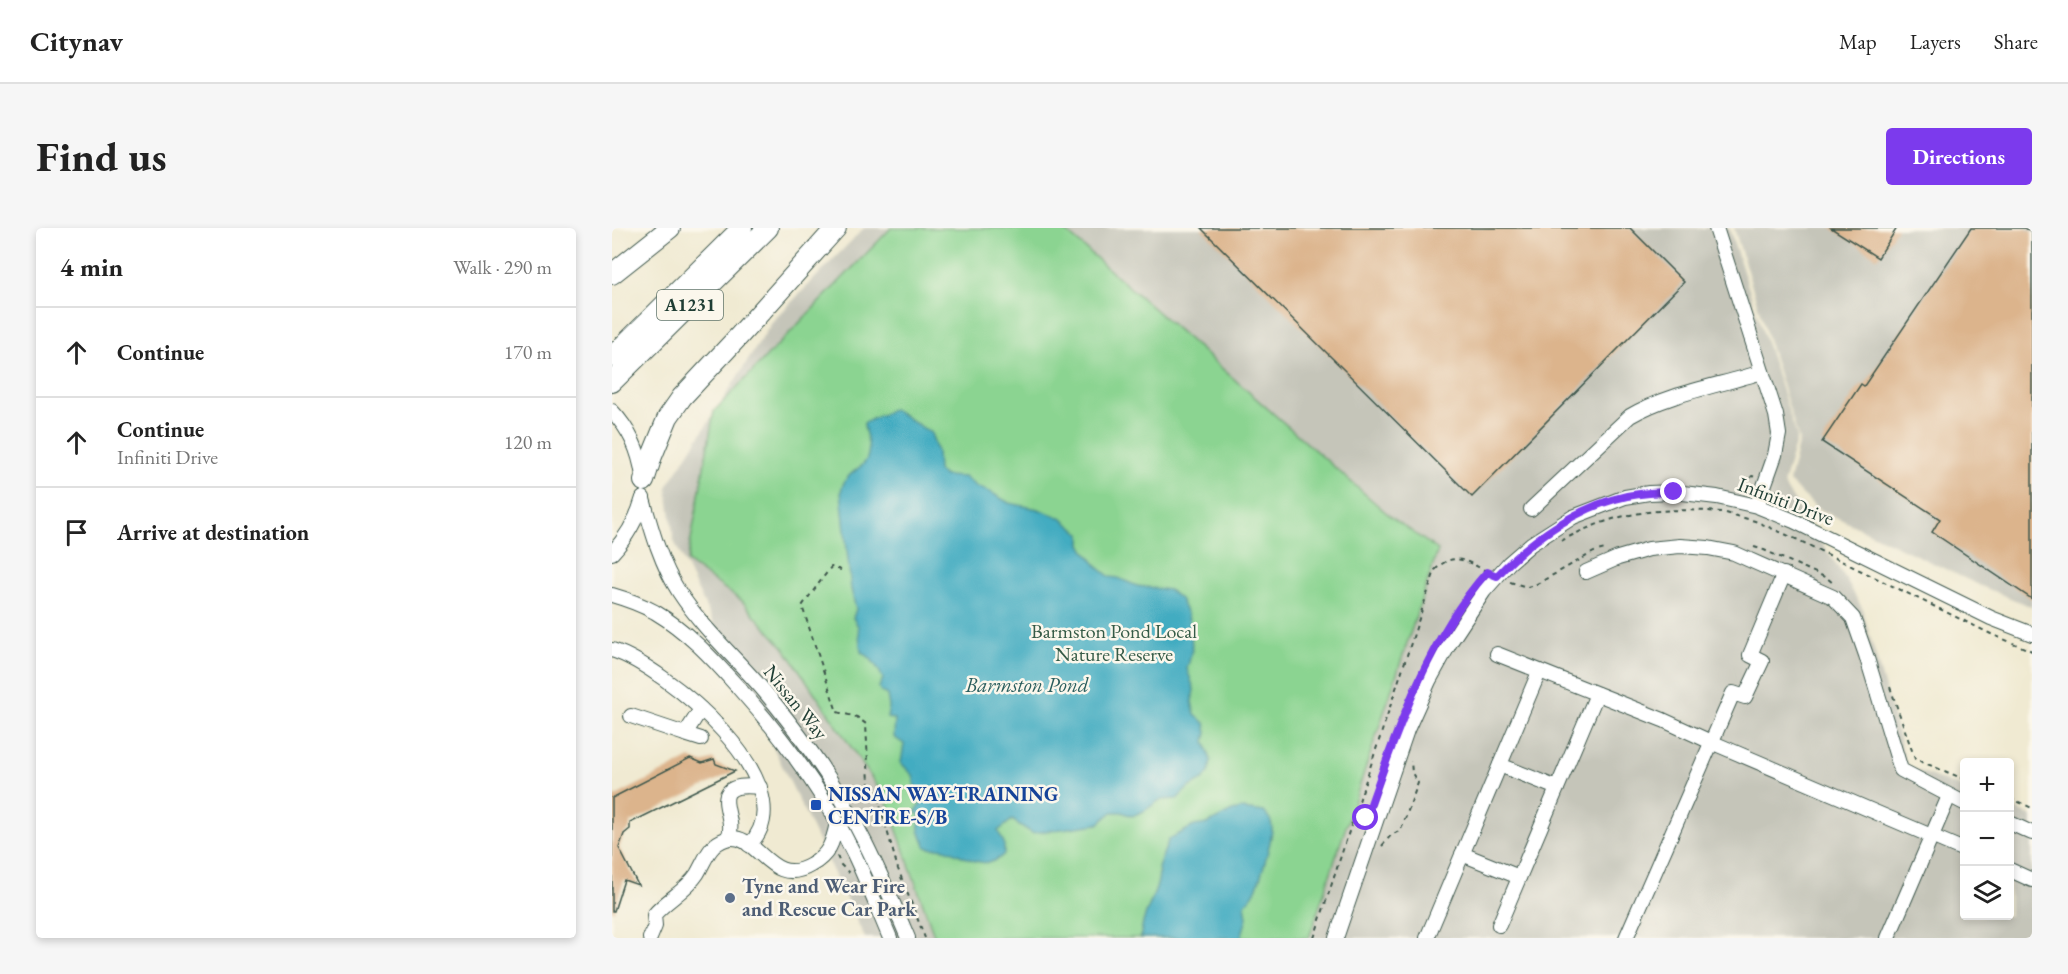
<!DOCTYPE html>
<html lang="en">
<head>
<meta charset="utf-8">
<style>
	body { margin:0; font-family:"EB Garamond",serif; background:#f6f6f6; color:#222 }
	.controls { position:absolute; right:18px; bottom:18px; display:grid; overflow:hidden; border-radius:6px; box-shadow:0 3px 9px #0003 }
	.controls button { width:54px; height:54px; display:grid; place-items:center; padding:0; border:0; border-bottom:2px solid #e0e0e0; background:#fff; color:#222; font:30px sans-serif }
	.stop { position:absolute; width:18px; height:18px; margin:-14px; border:4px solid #7c3aed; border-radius:50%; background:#fff }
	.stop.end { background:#7c3aed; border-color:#fff; box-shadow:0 2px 6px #0008 }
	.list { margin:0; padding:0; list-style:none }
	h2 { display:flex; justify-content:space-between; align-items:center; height:78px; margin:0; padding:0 24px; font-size:26px }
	h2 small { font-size:20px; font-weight:400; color:#767676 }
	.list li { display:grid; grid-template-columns:39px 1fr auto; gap:18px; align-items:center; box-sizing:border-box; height:90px; padding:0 24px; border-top:2px solid #e0e0e0 }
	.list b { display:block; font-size:22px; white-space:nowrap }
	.list p { margin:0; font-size:20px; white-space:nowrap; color:#767676 }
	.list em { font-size:20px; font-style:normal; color:#767676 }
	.icon { flex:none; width:33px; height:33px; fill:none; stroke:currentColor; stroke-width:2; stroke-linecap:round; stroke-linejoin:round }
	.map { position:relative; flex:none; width:1420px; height:710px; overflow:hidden; border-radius:6px }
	header { display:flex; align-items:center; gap:36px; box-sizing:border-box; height:84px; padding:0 30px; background:#fff; border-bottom:2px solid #e0e0e0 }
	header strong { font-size:28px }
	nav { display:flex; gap:33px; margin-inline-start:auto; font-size:21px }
	.intro { display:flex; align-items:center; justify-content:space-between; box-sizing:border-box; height:144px; padding:0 36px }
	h1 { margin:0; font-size:42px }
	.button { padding:15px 27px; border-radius:6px; background:#7c3aed; color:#fff; font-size:21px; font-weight:700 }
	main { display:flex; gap:36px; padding:0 36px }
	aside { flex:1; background:#fff; border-radius:6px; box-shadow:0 3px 9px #0003 }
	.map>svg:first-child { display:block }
	.industrial { fill:#c5c5b9 }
	.green { fill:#8bd491; stroke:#558862; stroke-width:1.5 }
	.water { fill:#42acc1; stroke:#30747a; stroke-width:1.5 }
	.building { fill:#dcb48c }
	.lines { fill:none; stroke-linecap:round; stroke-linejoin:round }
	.minor-casing { stroke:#3e574c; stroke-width:16 }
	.highway-casing { stroke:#3e574c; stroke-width:22 }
	.path { stroke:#3e574c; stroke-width:2; stroke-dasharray:4.5 4.5; stroke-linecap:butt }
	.minor { stroke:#fff; stroke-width:14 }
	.highway { stroke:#fff; stroke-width:20 }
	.route { stroke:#7c3aed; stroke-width:8 }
	.transit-dot { fill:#1a4fb4; stroke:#fbf7ec; stroke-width:2 }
	.service-dot { fill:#5c6f8a; stroke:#fbf7ec; stroke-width:2 }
	.labels { text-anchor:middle; stroke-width:5; stroke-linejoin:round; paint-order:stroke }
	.shield { fill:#fbf7ec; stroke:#61756b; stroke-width:1.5 }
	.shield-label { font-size:18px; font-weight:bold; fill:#1f3d34 }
	.street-label { font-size:20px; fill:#1f3d34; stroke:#fbf7ec }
	.park-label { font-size:20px; fill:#355b47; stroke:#fbf7ec }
	.transit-label { font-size:20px; font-weight:bold; fill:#164399; stroke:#fbf7ec; text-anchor:start }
	.service-label { font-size:20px; font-weight:bold; fill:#4e5e75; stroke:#fbf7ec; text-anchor:start }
	.water-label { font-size:21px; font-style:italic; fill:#2a5e5e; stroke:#fbf7ec }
</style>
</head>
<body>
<header>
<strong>Citynav</strong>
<nav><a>Map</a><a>Layers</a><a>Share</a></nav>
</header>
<div class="intro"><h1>Find us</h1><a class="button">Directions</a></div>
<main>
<aside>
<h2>4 min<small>Walk · 290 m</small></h2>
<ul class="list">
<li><svg class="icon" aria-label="ahead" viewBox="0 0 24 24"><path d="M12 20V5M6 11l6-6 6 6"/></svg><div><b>Continue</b></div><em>170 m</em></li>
<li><svg class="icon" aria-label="ahead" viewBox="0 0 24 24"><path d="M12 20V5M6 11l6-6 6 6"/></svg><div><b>Continue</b><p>Infiniti Drive</p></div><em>120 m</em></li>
<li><svg class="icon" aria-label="arrive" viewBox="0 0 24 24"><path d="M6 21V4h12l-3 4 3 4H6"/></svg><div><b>Arrive at destination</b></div></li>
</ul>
</aside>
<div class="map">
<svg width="1420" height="710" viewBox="0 0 1420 710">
	<rect width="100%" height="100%" fill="#fbf7ec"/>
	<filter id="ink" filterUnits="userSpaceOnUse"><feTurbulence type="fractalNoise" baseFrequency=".0167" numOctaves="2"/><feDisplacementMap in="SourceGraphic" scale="12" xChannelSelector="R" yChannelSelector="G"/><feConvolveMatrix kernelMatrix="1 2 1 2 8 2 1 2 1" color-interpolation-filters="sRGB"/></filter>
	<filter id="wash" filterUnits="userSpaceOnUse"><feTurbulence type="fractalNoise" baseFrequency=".008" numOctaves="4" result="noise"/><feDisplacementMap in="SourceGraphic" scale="24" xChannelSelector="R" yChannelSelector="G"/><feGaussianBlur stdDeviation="1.35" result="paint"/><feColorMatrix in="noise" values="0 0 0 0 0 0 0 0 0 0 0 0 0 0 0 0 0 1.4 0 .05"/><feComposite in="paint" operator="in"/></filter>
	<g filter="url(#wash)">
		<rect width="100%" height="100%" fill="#f0ead2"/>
		<!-- industrial -->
		<g class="industrial">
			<path d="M252 0H1117L1185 209 1171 256 1233 350 1250 380 1295 538 1352 561V688H1398V579L1420 588V710H253L62 313 55 259 161 93Z"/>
			<path d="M1122 0H1420V379L1369 358 1205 280 1177 254 1187 212Z"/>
		</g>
		<!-- green -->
		<path class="green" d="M279 0H450L778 288 826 322 697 710H323L274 571 173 421 130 373 75 334 102 183Z"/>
		<!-- water -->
		<g class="water">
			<path d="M281 181 319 205 325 224 326 243 333 248 352 249 365 259 380 265 397 275 426 281 449 290 469 306V316L473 323 487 340 498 349 506 350 525 358 557 362 568 371 576 388 579 402 580 423 575 441 582 461 580 474 583 487 593 495 595 505 593 513 599 533 597 544 591 552 576 560 565 571 548 572 532 583 520 588 510 584H500L486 596 420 605 400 592 386 603 392 615V626C374 645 352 627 333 621 326 619 320 622 314 619 311 609 303 602 309 591L306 585H303L310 574 304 563 301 547 289 535 292 516 282 509 283 491 275 490 277 479 275 467 269 464 267 459 271 451C267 441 259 428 249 424L246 398 241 390 244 381 239 361 229 264C232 243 254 241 256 227 259 214 252 206 252 195Z"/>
			<path d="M630 581 652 584C657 589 660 593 660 600 660 611 648 655 642 665 640 669 636 673 633 676L635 690 629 710H529C528 685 551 661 546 640L557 611 582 598 595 596 620 583Z"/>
		</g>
		<g id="blocks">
			<!-- building -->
			<g class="building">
				<path d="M589 0H1018L1072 54 860 269Z"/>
				<path d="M1219 0H1285L1266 30Z"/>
				<path d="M1359 0H1413L1420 4V371L1320 304 1328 291 1210 214 1249 156 1252 158Z"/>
				<path d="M78 530 90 535 102 531 104 536 123 543 18 595V601L12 606 7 620 26 657 12 652 2 683H0V570Z"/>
			</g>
		</g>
	</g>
	<g filter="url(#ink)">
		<use href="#blocks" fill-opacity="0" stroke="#3e574c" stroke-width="1.5"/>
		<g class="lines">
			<defs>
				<g id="minor">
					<path d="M1104 0 1164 187 1167 206 1163 227 1145 278"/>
					<path d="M0 183C18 202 27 222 31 248"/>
					<path d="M31 271C40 303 49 336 67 364 91 401 124 430 153 464 169 483 185 504 200 525 241 582 269 646 296 710"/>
					<path d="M919 281 1018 188C1058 165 1106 158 1150 144"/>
					<path d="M0 325C15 309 25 291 31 270"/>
					<path d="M974 344 1006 330 1037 321 1068 318 1096 320 1122 325 1221 369 1241 390 1254 427 1289 542 1352 575"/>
					<path d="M0 367C14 371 30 377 43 384 75 403 100 430 124 457 170 508 212 564 242 626 255 653 266 682 278 710"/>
					<path d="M0 422C52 438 198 557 137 617"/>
					<path d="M885 426 1051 492 1099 514 1352 622"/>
					<path d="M19 488 73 506 89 481"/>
					<path d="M73 506 89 511"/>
					<path d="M888 537 945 560"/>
					<path d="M1398 595 1420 605"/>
					<path d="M115 610C130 593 87 552 148 559"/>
					<path d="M850 626 907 649"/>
					<path d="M1398 642 1420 652"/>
					<path d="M887 697 985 466"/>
					<path d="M38 710 43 698 42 687C54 672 74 663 85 646 93 633 97 616 114 611 146 602 157 662 199 637 217 627 221 614 225 595"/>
					<path d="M724 710 795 502 817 453 839 413 872 363 897 335 919 316 961 289 1013 269 1037 265 1062 264 1105 269 1145 278 1182 293 1379 390 1420 406"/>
					<path d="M815 710 927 444"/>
					<path d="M1014 710 1121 465 1133 469 1150 433 1138 427 1172 346"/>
					<path d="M1276 710 1337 568"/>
				</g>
				<g id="highway">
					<path d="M0 46 58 0"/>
					<path d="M0 129 130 0"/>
					<path d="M0 154 156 0"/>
					<path d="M32 253 40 228 56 189 70 169 128 107 224 0"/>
				</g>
			</defs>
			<!-- minor casing -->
			<use href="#minor" class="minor-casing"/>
			<!-- highway casing -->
			<use href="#highway" class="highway-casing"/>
			<!-- path -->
			<g class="path">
				<path d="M1125 261 1132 258 1140 248 1144 249"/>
				<path d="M1164 262 1173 275"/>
				<path d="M1114 285 1143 293 1184 311 1379 406 1420 423"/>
				<path d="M949 313C1005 283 1046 279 1109 284"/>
				<path d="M1142 319 1152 322 1215 350 1221 355"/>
				<path d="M229 342 219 339 190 378 225 484 245 489 254 496 257 555 267 574 286 641 313 710"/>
				<path d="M898 354 915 359 923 357 982 324 993 321"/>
				<path d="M1278 459 1303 531 1352 551"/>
				<path d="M1398 570 1420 580"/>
				<path d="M770 618 779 607 789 602 806 555 800 545 799 533"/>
				<path d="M225 628 229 637 237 645"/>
				<path d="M702 710 823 342C841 323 854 333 874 343"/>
			</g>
			<!-- minor -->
			<use href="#minor" class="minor"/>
			<!-- highway -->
			<use href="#highway" class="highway"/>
		</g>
	</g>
	<g class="lines" filter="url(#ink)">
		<!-- route -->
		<path class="route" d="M754 590C783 507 816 410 875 344L885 348C918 312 967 278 1015 268 1031 265 1046 264 1062 264"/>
	</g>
	<!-- markers -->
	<rect class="transit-dot" x="198" y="571" width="12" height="12" rx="3"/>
	<circle class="service-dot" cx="118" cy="670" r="6"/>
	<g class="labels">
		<!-- shield labels -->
		<rect class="shield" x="45" y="62" width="66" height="30" rx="4.5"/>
		<g class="shield-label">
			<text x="78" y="83">A1231</text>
		</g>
		<!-- street labels -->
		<g class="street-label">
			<text transform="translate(1174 273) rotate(21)" y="7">Infiniti Drive</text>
			<text transform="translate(184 474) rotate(51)" y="7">Nissan Way</text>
		</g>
		<!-- park labels -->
		<g class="park-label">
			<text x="502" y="410">Barmston Pond Local<tspan x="502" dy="23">Nature Reserve</tspan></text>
		</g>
		<!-- transit labels -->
		<g class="transit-label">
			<text x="216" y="573">NISSAN WAY-TRAINING<tspan x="216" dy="23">CENTRE-S/B</tspan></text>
		</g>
		<!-- service labels -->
		<g class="service-label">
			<text x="130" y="665">Tyne and Wear Fire<tspan x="130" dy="23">and Rescue Car Park</tspan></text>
		</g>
		<!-- water labels -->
		<g class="water-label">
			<text x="415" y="464">Barmston Pond</text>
		</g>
	</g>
</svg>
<div class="controls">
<button>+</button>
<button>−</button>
<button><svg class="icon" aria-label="layers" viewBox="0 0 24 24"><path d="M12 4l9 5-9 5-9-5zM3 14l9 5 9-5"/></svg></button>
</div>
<div class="stop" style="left:754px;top:590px"></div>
<div class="stop end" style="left:1062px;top:264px"></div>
</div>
</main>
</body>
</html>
